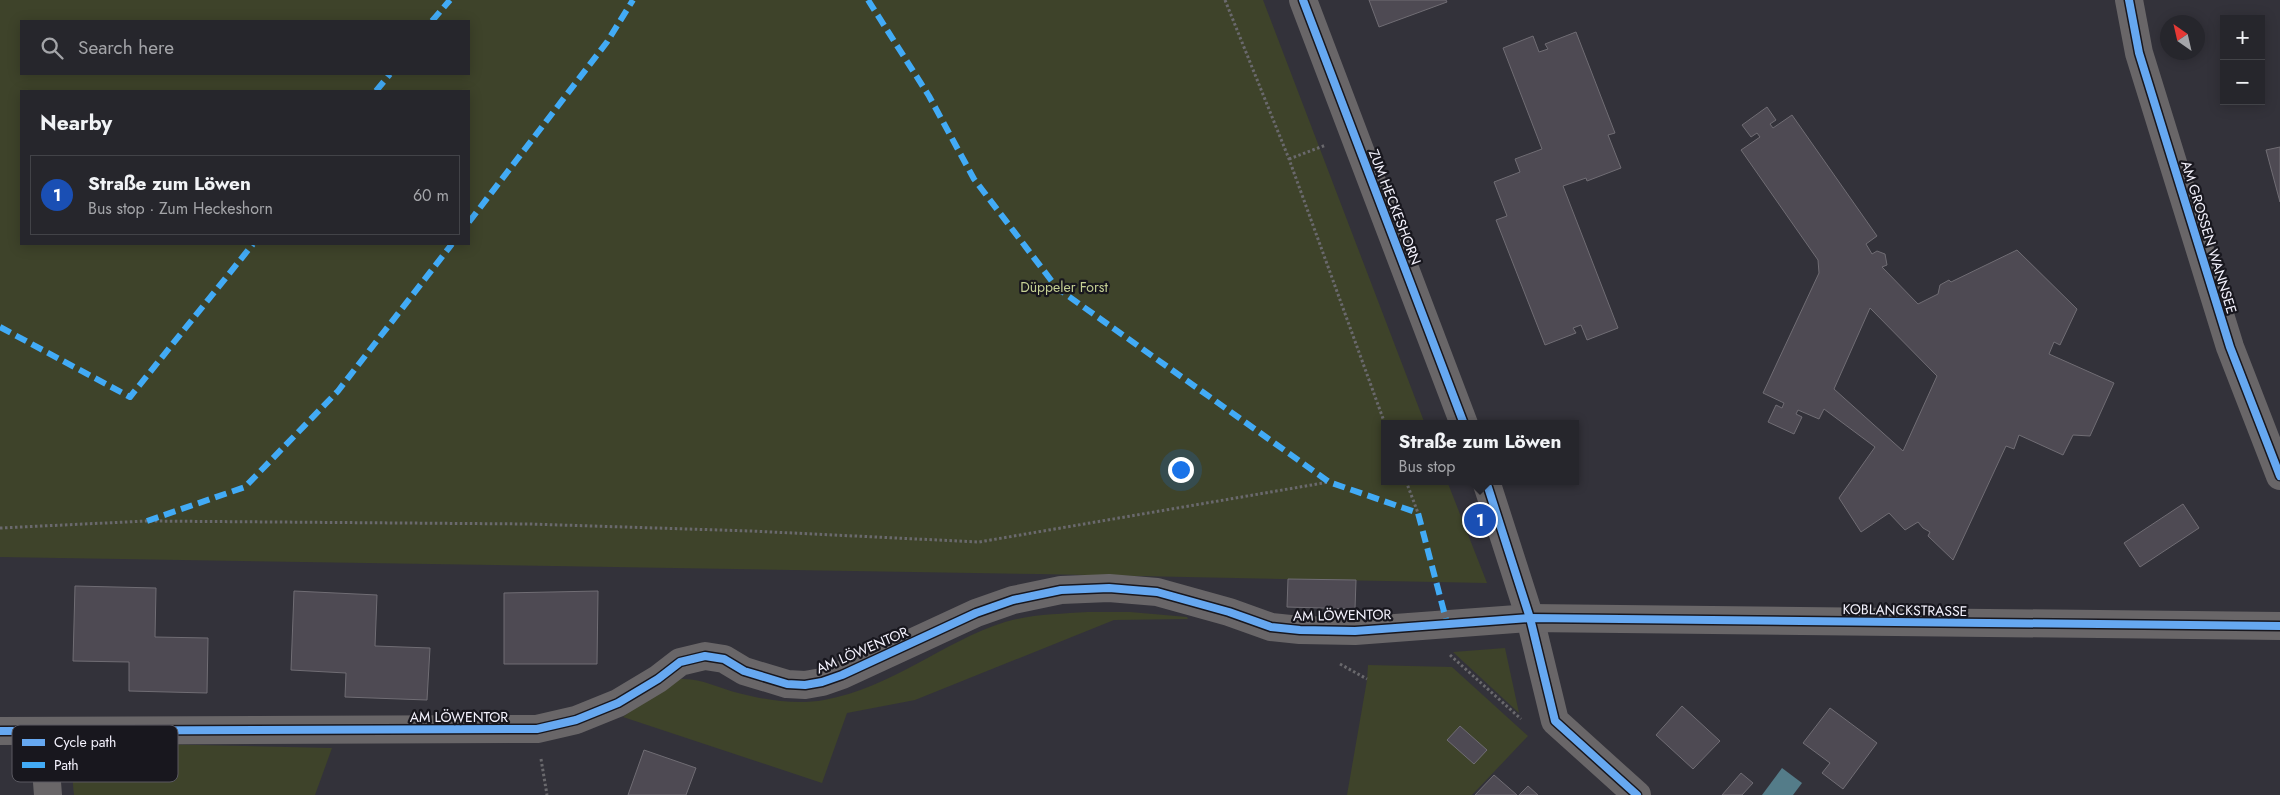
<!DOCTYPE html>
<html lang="en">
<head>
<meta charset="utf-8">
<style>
	body { margin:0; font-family:Jost,sans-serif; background:#2e2e34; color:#f1f3f6 }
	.controls { position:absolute; right:15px; top:15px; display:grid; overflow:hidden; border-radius:0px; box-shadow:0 2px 12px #0003 }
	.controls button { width:45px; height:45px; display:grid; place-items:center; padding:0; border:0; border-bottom:1px solid #424348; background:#26262c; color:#f1f3f6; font:25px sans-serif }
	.compass { position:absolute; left:2160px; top:15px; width:45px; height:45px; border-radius:50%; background:#26262c; box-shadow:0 2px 12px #0003; rotate:326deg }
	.you { position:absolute; left:1180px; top:469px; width:18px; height:18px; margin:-12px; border:4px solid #fff; border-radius:50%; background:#1a73e8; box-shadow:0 0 0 8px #1a73e833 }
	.badge { display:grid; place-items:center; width:32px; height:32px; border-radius:50%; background:#ea580c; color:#fff; font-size:16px; font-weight:700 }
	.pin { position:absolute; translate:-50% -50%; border:2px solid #fff; box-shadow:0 1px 5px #0006 }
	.popup { position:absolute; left:1381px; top:420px; width:198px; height:65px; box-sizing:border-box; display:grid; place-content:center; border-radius:0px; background:#26262c; filter:drop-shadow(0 1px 4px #0005); font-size:16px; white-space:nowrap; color:#a4a5a9 }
	.popup b { font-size:19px; color:#f1f3f6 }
	.popup::after { content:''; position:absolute; left:50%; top:100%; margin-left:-10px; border:10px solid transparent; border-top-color:#26262c }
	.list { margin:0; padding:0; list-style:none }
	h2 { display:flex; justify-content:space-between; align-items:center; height:65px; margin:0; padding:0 20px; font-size:21px }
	h2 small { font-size:16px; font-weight:400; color:#a4a5a9 }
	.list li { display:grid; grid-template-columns:32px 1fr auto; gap:15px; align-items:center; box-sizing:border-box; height:80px; margin:0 10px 10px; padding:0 10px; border:1px solid #424348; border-radius:0px }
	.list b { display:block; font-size:19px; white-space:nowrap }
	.list p { margin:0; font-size:16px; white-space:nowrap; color:#a4a5a9 }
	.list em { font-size:16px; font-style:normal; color:#a4a5a9 }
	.icon { flex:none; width:28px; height:28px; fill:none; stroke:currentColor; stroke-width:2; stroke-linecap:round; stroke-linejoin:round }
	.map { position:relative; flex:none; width:2280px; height:795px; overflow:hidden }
	.search { position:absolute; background:#26262c; box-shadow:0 2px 12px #0003; left:20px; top:20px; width:450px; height:55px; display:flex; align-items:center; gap:12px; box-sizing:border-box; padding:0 18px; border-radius:0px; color:#a4a5a9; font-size:19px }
	.panel { position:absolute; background:#26262c; box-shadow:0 2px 12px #0003; left:20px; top:90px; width:450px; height:155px; border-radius:0px }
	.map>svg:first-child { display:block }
	.green { fill:#3e432a; fill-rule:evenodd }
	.water { fill:#547c89 }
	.building { fill:#4e4a53; stroke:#706d74; fill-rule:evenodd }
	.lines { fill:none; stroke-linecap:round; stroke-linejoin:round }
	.path { stroke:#6a696d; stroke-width:3; stroke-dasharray:2.5 2.5; stroke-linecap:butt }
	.street { stroke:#696668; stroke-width:28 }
	.quiet { stroke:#42abf6; stroke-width:6; stroke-dasharray:12 6; stroke-linecap:butt }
	.cycleway-casing { stroke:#18171e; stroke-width:11 }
	.cycleway { stroke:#66a8f1; stroke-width:8 }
	.labels { text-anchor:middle; stroke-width:4.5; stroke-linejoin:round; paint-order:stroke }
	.street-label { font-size:14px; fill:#f5f3fe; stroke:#18171e }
	.park-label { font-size:14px; fill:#c6d194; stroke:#18171e }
	.key { fill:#18171e; stroke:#5a5961; stroke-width:1 }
	.key-label { font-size:14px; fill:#f5f3fe }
</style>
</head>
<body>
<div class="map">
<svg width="2280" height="795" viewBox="0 0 2280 795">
	<rect width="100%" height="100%" fill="#33323a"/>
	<!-- green -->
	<g class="green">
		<path d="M0 0H1263L1425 424H1385V481H1447L1487 583 1038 574 0 557ZM21 21H469V74H21ZM21 91H469V244H21Z"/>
		<path d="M1088 612H1130L1187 617 1188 619 1114 620 915 700 847 713 822 783 623 717C636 708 657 686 671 681 693 674 717 688 738 693 765 700 796 705 824 700 892 688 942 642 1005 622 1032 614 1060 614 1088 612Z"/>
		<path d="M1505 648 1519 713 1453 652Z"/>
		<path d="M1368 665 1452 667 1528 736 1472 795H1347L1367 680Z"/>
		<path d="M99 744 106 743 332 748 315 795H74C71 772 72 749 99 744Z"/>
	</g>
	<!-- water -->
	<path class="water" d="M1782 768 1802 783 1793 795H1762Z"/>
	<!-- building -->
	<g class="building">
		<path d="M1369 0H1446L1447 2 1379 27Z"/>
		<path d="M1576 32 1615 133 1608 135 1621 168 1587 181 1586 178 1563 186 1618 328 1587 340 1581 325 1573 328 1576 333 1545 345 1496 220 1507 216 1494 182 1520 172 1515 159 1542 149 1503 48 1533 36 1539 52 1548 49 1545 44Z"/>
		<path d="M1767 107 1776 120 1770 124 1773 128 1792 115 1877 236 1866 244 1872 254 1877 251 1885 254 1887 265 1882 267 1918 304 1938 294 1940 285 1949 280 1951 282 2017 250 2077 309 2060 345 2054 342 2049 354 2114 383 2090 436 2073 435 2063 455 2019 435 2014 449 2006 446 1953 560 1928 536 1930 532 1923 528 1918 522 1905 530 1889 513 1861 532 1839 498 1875 447 1824 409 1819 419 1798 410 1796 414 1802 417 1794 434 1768 422 1776 405 1782 408 1784 403 1763 393 1819 273 1818 260 1741 150 1760 137 1757 133 1751 137 1742 125ZM1870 308 1937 376 1903 451 1834 389Z"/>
		<path d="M2280 147V202L2266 150Z"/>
		<path d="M2183 504 2199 528 2140 567 2124 543Z"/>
		<path d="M1288 579 1356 580 1355 609 1287 607Z"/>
		<path d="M75 586 156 588 155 637 208 638 207 693 129 691V662L73 661Z"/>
		<path d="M294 591 377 595 375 646 430 648 427 700 345 697 346 673 291 670Z"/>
		<path d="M598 591 597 664H504V593Z"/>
		<path d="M1682 706 1720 741 1693 769 1656 735Z"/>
		<path d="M1830 708 1877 743 1843 789 1822 773 1830 763 1803 743Z"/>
		<path d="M1460 726 1487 750 1474 764 1447 740Z"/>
		<path d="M644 750 696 768 686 795H628Z"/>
		<path d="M1741 773 1753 783 1742 795H1722Z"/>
		<path d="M1494 775 1517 795H1475Z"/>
		<path d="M1528 786 1538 795H1519Z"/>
	</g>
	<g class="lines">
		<!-- path -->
		<g class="path">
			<path d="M1225 0 1289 159 1385 424"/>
			<path d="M1289 159 1326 145"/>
			<path d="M1406 481 1418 513"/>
			<path d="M0 528 147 521 529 524 751 531 979 542 1329 482"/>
			<path d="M1450 655 1521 719"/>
			<path d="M1340 664 1367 679"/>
			<path d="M541 759 547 795"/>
		</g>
		<!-- street -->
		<g class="street">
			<path d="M1303 0 1464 424"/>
			<path d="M2129 0 2139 53 2230 347 2280 476"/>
			<path d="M1486 481 1530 618 1555 721 1637 795"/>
			<path d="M0 731 537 729 576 720 618 703 658 679 680 662 705 656 724 659 744 671 787 684 805 685 822 682 842 675 976 613 1013 600 1061 590 1109 588 1157 592 1229 612 1271 627 1300 630 1355 631 1530 618 2280 626"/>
			<path d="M43 731 48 795"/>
		</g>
		<!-- quiet -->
		<g class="quiet">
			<path d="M868 0 929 96 974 179 1057 288 1329 482 1418 513 1447 623"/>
			<path d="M432 21 450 0"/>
			<path d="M376 91 390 74"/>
			<path d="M469 222 607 42 633 0"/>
			<path d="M0 327 130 397 253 244"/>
			<path d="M147 521 245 487 338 391 452 244"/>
		</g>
		<defs>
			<g id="cycleway">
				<path d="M1303 0 1464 424"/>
				<path d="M2129 0 2139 53 2230 347 2280 476"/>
				<path d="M1486 481 1530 618 1555 721 1637 795"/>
				<path d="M0 731 537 729 576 720 618 703 658 679 680 662 705 656 724 659 744 671 787 684 805 685 822 682 842 675 976 613 1013 600 1061 590 1109 588 1157 592 1229 612 1271 627 1300 630 1355 631 1530 618 2280 626"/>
			</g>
		</defs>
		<!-- cycleway casing -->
		<use href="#cycleway" class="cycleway-casing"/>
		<!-- cycleway -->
		<use href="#cycleway" class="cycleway"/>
	</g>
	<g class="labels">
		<!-- street labels -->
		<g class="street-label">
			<text transform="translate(1395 207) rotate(69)" y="5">ZUM HECKESHORN</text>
			<text transform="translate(2209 237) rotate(73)" y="5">AM GROSSEN WANNSEE</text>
			<text transform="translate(1905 610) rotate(1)" y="5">KOBLANCKSTRASSE</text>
			<text transform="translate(1342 615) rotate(-1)" y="5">AM LÖWENTOR</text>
			<text transform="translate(862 650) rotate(-23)" y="5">AM LÖWENTOR</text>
			<text x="459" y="722">AM LÖWENTOR</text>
		</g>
		<!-- park labels -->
		<g class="park-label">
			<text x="1064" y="292">Düppeler Forst</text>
		</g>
	</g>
	<!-- legend -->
	<rect x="12" y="725" width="166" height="57" rx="8" class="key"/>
	<rect x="22" y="739" width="23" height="7" fill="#66a8f1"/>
	<rect x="22" y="762" width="23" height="6" fill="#42abf6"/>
	<g class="key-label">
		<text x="54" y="747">Cycle path</text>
		<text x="54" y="770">Path</text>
	</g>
</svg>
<div class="controls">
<button>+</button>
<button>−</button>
</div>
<svg class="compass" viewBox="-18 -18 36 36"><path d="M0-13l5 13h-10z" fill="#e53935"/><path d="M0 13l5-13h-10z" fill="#a4a5a9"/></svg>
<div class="you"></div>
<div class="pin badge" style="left:1480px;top:520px;background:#1a4fb4">1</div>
<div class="popup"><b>Straße zum Löwen</b>Bus stop</div>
<div class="search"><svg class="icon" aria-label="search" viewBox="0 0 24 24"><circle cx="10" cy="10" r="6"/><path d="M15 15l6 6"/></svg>Search here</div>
<section class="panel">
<h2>Nearby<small></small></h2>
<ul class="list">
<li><span class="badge" style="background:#1a4fb4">1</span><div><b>Straße zum Löwen</b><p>Bus stop · Zum Heckeshorn</p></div><em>60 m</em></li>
</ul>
</section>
</div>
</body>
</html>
